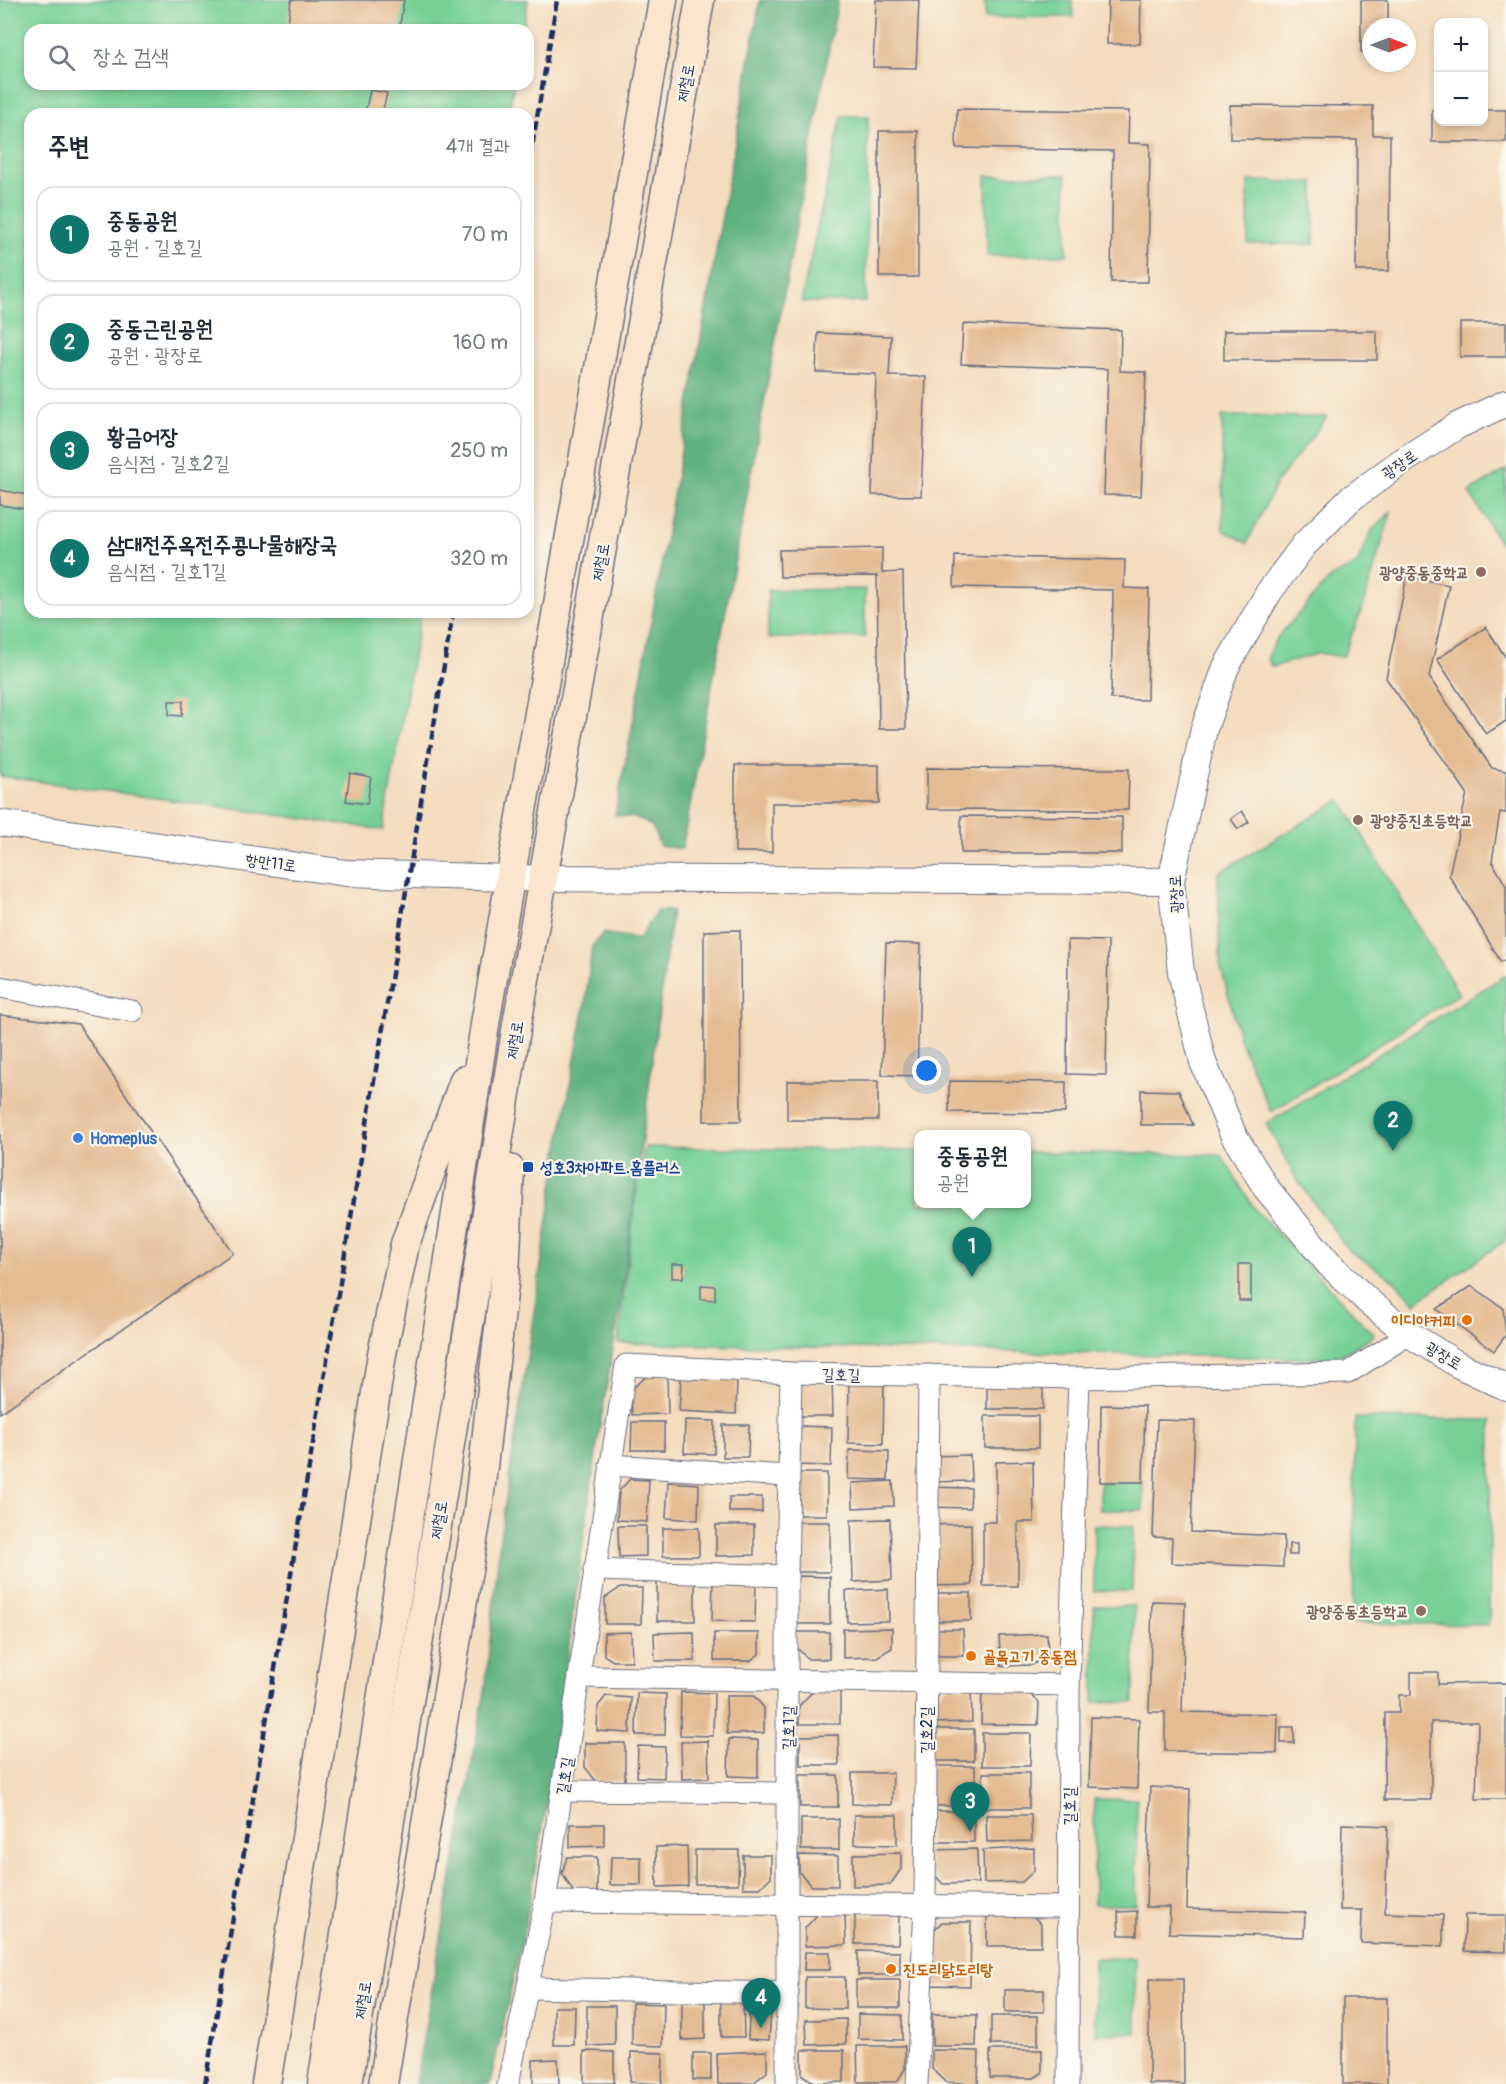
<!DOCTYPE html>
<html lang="ko">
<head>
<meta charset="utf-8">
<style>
	body { margin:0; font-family:Pangolin,"Poor Story",sans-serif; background:#f2f2f3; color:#1f2937 }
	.controls { position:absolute; right:18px; top:18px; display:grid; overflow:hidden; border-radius:12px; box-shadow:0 3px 9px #0003 }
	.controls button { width:54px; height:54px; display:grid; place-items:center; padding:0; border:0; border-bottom:2px solid #e0e1e3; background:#fff; color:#1f2937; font:30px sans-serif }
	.compass { position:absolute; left:1362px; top:18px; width:54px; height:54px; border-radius:50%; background:#fff; box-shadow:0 3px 9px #0003; rotate:90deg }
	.you { position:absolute; left:927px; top:1071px; width:21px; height:21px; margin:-15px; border:4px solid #fff; border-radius:50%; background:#1a73e8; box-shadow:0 0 0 9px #1a73e833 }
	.badge { display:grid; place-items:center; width:39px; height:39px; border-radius:50%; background:#0f766e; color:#fff; font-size:20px; font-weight:700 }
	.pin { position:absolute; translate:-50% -50px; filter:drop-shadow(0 2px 3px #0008) }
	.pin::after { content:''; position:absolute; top:32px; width:21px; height:18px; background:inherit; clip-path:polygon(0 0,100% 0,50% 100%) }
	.popup { position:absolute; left:914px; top:1130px; width:117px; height:78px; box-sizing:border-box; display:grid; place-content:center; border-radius:12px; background:#fff; filter:drop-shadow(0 2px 4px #0005); font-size:20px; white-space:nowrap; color:#747a83 }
	.popup b { font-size:22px; color:#1f2937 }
	.popup::after { content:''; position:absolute; left:50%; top:100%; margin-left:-12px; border:12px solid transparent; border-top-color:#fff }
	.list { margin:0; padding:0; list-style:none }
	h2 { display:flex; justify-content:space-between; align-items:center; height:78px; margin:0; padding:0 24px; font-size:26px }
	h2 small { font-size:20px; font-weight:400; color:#747a83 }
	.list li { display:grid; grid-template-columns:39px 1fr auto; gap:18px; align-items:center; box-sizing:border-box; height:96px; margin:0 12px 12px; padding:0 12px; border:2px solid #e0e1e3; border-radius:18px }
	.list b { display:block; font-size:22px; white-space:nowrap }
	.list p { margin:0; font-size:20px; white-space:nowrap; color:#747a83 }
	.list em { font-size:20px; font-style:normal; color:#747a83 }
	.icon { flex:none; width:33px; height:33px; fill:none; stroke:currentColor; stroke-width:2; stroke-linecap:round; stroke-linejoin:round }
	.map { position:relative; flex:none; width:1506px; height:2084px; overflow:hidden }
	.search { position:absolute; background:#fff; box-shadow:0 3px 9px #0003; left:24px; top:24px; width:510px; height:66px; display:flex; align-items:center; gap:15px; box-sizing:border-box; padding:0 21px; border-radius:18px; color:#747a83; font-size:22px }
	.panel { position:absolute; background:#fff; box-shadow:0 3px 9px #0003; left:24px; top:108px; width:510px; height:510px; border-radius:18px }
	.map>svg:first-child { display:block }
	.green { fill:#77d197; stroke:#49807a; stroke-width:1.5 }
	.forest { fill:#61b380; stroke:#3e716f; stroke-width:1.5 }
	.building { fill:#e4bb92 }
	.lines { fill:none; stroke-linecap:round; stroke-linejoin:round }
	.minor-casing { stroke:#676c80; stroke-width:23 }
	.tertiary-casing { stroke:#676c80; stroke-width:28 }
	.secondary-casing { stroke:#676c80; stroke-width:31 }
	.minor { stroke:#fff; stroke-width:21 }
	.tertiary { stroke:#fff; stroke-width:26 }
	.secondary { stroke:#fbe5cf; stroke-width:28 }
	.rail { stroke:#1b2f5e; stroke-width:4.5; stroke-dasharray:9 4.5; stroke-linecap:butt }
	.education-dot { fill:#8d6e63; stroke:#fbf7ec; stroke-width:2 }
	.shop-dot { fill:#3f7fe0; stroke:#fbf7ec; stroke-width:2 }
	.transit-dot { fill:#1a4fb4; stroke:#fbf7ec; stroke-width:2 }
	.food-dot { fill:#e8710a; stroke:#fbf7ec; stroke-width:2 }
	.labels { text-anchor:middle; stroke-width:4.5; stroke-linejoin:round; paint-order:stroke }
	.street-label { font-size:16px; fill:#1b2f5e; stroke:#fbf7ec }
	.education-label { font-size:16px; font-weight:bold; fill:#785e54; stroke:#fbf7ec; text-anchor:end }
	.shop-label { font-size:16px; font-weight:bold; fill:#366cbe; stroke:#fbf7ec; text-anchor:start }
	.transit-label { font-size:16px; font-weight:bold; fill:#164399; stroke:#fbf7ec; text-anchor:start }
	.food-label { font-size:16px; font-weight:bold; fill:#c56008; stroke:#fbf7ec; text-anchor:start }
</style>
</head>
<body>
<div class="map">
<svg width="1506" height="2084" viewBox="0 0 1506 2084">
	<rect width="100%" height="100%" fill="#fbf7ec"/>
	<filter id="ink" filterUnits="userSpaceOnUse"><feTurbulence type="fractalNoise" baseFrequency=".0167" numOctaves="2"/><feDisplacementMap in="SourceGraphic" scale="12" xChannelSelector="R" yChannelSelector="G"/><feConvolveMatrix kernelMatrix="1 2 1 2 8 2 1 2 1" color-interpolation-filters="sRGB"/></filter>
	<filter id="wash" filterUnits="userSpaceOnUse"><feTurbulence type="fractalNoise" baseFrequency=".008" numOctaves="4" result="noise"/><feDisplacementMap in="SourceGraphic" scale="24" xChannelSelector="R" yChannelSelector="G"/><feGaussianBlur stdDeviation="1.35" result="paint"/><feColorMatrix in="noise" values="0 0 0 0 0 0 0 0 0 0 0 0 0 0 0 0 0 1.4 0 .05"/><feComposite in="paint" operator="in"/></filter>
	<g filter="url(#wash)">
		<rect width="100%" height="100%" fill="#f4dcbe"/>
		<!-- green -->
		<g class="green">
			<path d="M0 0H528L523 30H30V84H514L508 114H30V612H421L383 830 0 776Z"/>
			<path d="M985 0H1072L1073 17 985 18Z"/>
			<path d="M842 116H868L866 302H801Z"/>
			<path d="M1066 175 1067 255 987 256 986 176Z"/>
			<path d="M1248 181 1314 182V244H1248Z"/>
			<path d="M1222 416 1327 417 1277 482 1247 543 1223 530Z"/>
			<path d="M1506 470V553L1469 492Z"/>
			<path d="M1391 512 1362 609 1343 657 1319 653 1272 667 1267 659 1277 638 1331 577 1357 564 1372 530Z"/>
			<path d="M865 589V637L768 638V590Z"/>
			<path d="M1341 800 1459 994 1271 1112 1241 1044 1220 964 1218 873Z"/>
			<path d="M1506 975V1240L1415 1303 1395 1281 1348 1250 1296 1178 1266 1124Z"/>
			<path d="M645 1147 918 1151V1204H1026V1152L1221 1155 1256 1211 1374 1335 1334 1359 618 1343 635 1201Z"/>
			<path d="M1355 1418 1491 1420 1489 1625 1353 1623Z"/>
			<rect x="1100" y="1482" width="43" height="28"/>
			<path d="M1094 1525 1133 1526 1132 1591H1094Z"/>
			<rect x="1094" y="1606" width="40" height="96"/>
			<path d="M1094 1799H1137L1136 1905H1094Z"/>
			<path d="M1094 1958H1135L1136 2033 1095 2034Z"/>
		</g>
		<!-- forest -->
		<g class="forest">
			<path d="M760 0H838L682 849 660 846 652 826 636 818 615 815 639 691Z"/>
			<path d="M657 911H672L620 1307 599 1432 573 1613 554 1765 524 1931 490 2084H415L485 1691 500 1538 559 1146 585 1005 592 946 603 933 639 939Z"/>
		</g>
		<g id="blocks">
			<!-- building -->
			<g class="building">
				<path d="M291 0H404L399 30H287Z"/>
				<path d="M876 0H919L916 68 873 67Z"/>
				<path d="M1108 0H1141L1140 44H1107Z"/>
				<path d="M1361 0H1388V27H1371V52H1361Z"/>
				<path d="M370 90 387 93 382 114H365Z"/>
				<path d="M1230 105 1373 106V135H1390L1389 271H1356L1357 140 1230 139Z"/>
				<path d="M957 109 1129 111 1128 143 1150 144 1148 282H1111L1113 151 956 148Z"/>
				<path d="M1432 110H1438V122H1484V110H1506V142H1432Z"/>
				<rect x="879" y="131" width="39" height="146"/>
				<rect x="1460" y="323" width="46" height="34"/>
				<path d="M963 324 1121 330 1120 371 1146 372 1141 496 1104 495 1108 369 961 364Z"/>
				<rect x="1224" y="331" width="153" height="29"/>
				<path d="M818 333 891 336 889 376 926 377 921 496 872 495 876 374 816 372Z"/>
				<path d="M0 490 27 495 25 509 0 505Z"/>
				<path d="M882 548V573L903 572 906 729H879L877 576 780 577 779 550Z"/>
				<path d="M955 556 1125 560 1124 588 1149 589 1147 700 1111 699 1113 590 954 587Z"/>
				<path d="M1407 576 1449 585 1429 677 1492 768 1506 771V813L1500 812 1492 861 1506 886V959L1501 962 1449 875 1467 793 1386 678Z"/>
				<path d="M1486 627 1506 658V721L1486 734 1437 659Z"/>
				<path d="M169 701H183L182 716 169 715Z"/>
				<path d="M735 765H879V803H772V852H735Z"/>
				<path d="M927 768 1129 769 1128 810 927 809Z"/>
				<path d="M350 773 371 777 367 804 346 801Z"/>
				<path d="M1242 811 1249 822 1238 829 1231 819Z"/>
				<path d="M961 816 1122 817V853H961Z"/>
				<path d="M740 930 741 1121H704V931Z"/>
				<path d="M1068 940 1108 941 1106 1075 1067 1074Z"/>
				<path d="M886 943 921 944 917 1076 882 1075Z"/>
				<path d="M0 1015 78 1024 233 1253 0 1413Z"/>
				<rect x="787" y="1081" width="91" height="39"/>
				<path d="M949 1081 1066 1082 1065 1113 949 1112Z"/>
				<path d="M1141 1090 1179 1091 1193 1125H1141Z"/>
				<path d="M672 1264H684L683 1278H672Z"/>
				<rect x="1239" y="1264" width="12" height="37"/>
				<path d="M701 1285 715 1286V1300L701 1299Z"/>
				<path d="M1472 1286 1503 1308 1506 1335 1494 1351 1436 1309Z"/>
				<path d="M667 1373 668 1414 632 1415 631 1390 649 1374Z"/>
				<path d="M812 1377H832L833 1416H795V1391Z"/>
				<path d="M681 1378 737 1380 736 1414 679 1411Z"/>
				<path d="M987 1378H1031L1043 1390V1409H987Z"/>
				<path d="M849 1379 884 1380 883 1444 848 1443Z"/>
				<path d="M1101 1405 1145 1406 1143 1482H1100Z"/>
				<rect x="985" y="1416" width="53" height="32"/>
				<path d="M685 1420 715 1421 714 1454 684 1453Z"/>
				<path d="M1157 1420 1195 1421 1191 1532 1284 1536 1283 1567 1171 1563 1172 1538 1153 1537Z"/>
				<path d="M632 1422H664V1450H631Z"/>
				<path d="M723 1425H749L748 1457H723Z"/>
				<path d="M796 1426 832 1427 831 1466 795 1465Z"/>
				<path d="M849 1450 889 1451 888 1480 848 1479Z"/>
				<path d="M970 1455 971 1481 929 1482 928 1456Z"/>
				<path d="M1033 1461 1034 1522H1018V1586H983V1522H996V1462Z"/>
				<rect x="797" y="1473" width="30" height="42"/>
				<path d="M630 1479 649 1480 647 1522 617 1520 619 1491Z"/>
				<path d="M893 1481 894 1506 853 1508 852 1483Z"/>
				<path d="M668 1482 699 1484 698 1520 666 1518Z"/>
				<path d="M926 1487 971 1488 970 1508 926 1507Z"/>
				<rect x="729" y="1497" width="33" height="15"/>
				<path d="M890 1519 892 1580 853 1582 851 1520Z"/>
				<rect x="796" y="1522" width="34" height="50"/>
				<path d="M971 1524 972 1585 928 1586 927 1525Z"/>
				<path d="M716 1525H754V1555L716 1556Z"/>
				<path d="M618 1526H646V1556L619 1557Z"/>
				<rect x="663" y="1528" width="36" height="28"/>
				<rect x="1289" y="1544" width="8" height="11"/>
				<path d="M797 1576 830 1577V1624H797Z"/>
				<path d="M713 1578 756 1579 755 1622 712 1621Z"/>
				<rect x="657" y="1581" width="38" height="40"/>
				<path d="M620 1588H642L641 1624H605V1598Z"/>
				<path d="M888 1589 889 1621 847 1622 846 1591Z"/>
				<rect x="927" y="1593" width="44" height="28"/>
				<path d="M1152 1601 1185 1602 1182 1712 1278 1714 1277 1753 1165 1751V1712H1149Z"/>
				<path d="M892 1628V1648L877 1657 843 1658V1629Z"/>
				<path d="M928 1629H963L964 1656H939L928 1642Z"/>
				<path d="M631 1632 632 1661H613L604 1655V1633Z"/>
				<path d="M694 1632 695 1661H655L654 1633Z"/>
				<path d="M795 1632H829V1659H808L796 1647Z"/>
				<path d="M714 1633H759V1654L750 1661H714Z"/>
				<path d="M1047 1634 1048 1655 1032 1665 1001 1666 999 1636Z"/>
				<path d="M1411 1672H1438V1684L1506 1683V1799H1476L1478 1722H1431V1800H1384L1385 1713H1399V1695H1411Z"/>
				<path d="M947 1687H971L972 1722 926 1723V1705Z"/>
				<path d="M982 1687 1022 1688 1039 1702 1038 1725 981 1724Z"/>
				<path d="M813 1691H840V1724H799V1706Z"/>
				<path d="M681 1692 714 1693 713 1736 680 1735Z"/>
				<path d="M637 1693 666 1694 665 1735H636Z"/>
				<path d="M606 1696 631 1698 630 1733 597 1731 598 1706Z"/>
				<path d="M726 1696H754L764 1708V1733L727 1734Z"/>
				<path d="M1091 1717 1139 1719 1137 1789 1089 1787Z"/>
				<rect x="1281" y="1727" width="13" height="16"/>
				<rect x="929" y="1729" width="45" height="32"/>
				<path d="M982 1733H1031L1030 1766H982Z"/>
				<path d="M838 1735 839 1765H800V1736Z"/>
				<path d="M729 1739 758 1740V1777L728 1776Z"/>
				<path d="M708 1741 709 1778 682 1779 681 1742Z"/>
				<path d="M585 1743H625V1781H596L585 1767Z"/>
				<path d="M638 1746 665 1747 664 1778 637 1777Z"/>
				<rect x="929" y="1766" width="46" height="40"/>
				<path d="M852 1773H893L892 1805 852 1804Z"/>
				<path d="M983 1773H1029V1808H982Z"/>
				<rect x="800" y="1775" width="38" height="32"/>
				<path d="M1150 1787 1190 1789 1187 1909 1305 1912 1304 1937 1169 1933 1170 1907H1146Z"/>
				<rect x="930" y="1811" width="44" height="31"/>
				<path d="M854 1815H897V1845L854 1844Z"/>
				<path d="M986 1815H1031L1032 1841 987 1842Z"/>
				<rect x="801" y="1819" width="38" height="31"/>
				<path d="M570 1824H604V1846L570 1847Z"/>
				<path d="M1342 1824 1388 1826 1385 1913 1443 1915V1946L1361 1943 1362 1910H1340Z"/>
				<path d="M687 1846 688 1886 657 1887 656 1847Z"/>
				<path d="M1034 1848V1871L1022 1882 984 1883 983 1850Z"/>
				<path d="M977 1849 978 1883 943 1884 930 1870 929 1850Z"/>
				<path d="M695 1850H739L738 1884H695Z"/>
				<path d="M901 1853V1869L890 1885 853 1886V1854Z"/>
				<path d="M743 1855H771V1877L760 1888H743Z"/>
				<path d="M799 1855 838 1856V1886H812L799 1872Z"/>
				<path d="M567 1857H597V1895H575L562 1873Z"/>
				<path d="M611 1857H641V1885H610Z"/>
				<path d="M1137 1911V1935H1119L1118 1912Z"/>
				<path d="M987 1913H1030L1041 1924V1946H987Z"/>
				<path d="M818 1914H845L846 1945 805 1946V1928Z"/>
				<path d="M855 1915 899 1916 898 1944H855Z"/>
				<path d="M1465 1915H1506V1952L1464 1951Z"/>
				<path d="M942 1922H971L970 1986 927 1985 928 1936Z"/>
				<path d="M858 1951 900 1952V1975H858Z"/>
				<path d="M805 1952H830V1970H804Z"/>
				<path d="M805 1977H845V2009L805 2008Z"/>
				<path d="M1149 1979H1183L1184 2084H1149Z"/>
				<rect x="856" y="1980" width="44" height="28"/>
				<rect x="1005" y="1990" width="39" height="22"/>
				<path d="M743 1997 744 2037H721V1998Z"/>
				<rect x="1343" y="1998" width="44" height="86"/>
				<path d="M750 2000 760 2001 771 2012 769 2040 748 2039Z"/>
				<path d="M682 2001H705V2039L682 2040Z"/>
				<path d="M632 2003 664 2004 663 2046 632 2045Z"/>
				<path d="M587 2006H615V2045L587 2046Z"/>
				<path d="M554 2007H575L574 2045H554Z"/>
				<path d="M858 2014 902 2015V2040L858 2039Z"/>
				<path d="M932 2014 977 2015 976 2046H932Z"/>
				<rect x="991" y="2016" width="47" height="29"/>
				<path d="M846 2019V2044L807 2045 806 2020Z"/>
				<path d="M857 2046H905V2069L897 2082H858Z"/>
				<path d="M802 2050H844V2082L815 2083 802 2075Z"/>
				<path d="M932 2050 979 2051 978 2084 945 2082 932 2069Z"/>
				<path d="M990 2050H1042V2073L1034 2078H990Z"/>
				<path d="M584 2051 614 2052V2083H584Z"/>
				<path d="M767 2051V2072L753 2083 718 2084 717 2053Z"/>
				<path d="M631 2052 663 2053 662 2084 630 2082Z"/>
				<rect x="693" y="2053" width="18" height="27"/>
				<path d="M558 2059 559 2084H533V2060Z"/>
			</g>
		</g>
	</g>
	<g filter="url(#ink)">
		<use href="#blocks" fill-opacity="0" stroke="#676c80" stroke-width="1.5"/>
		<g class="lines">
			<defs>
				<g id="minor">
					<path d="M0 987 132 1011"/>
					<path d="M1079 1378 1348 1373 1409 1334"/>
					<path d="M610 1465 788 1476"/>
					<path d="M594 1570 787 1576"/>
					<path d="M580 1677 1069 1685"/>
					<path d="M562 1791 787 1793"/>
					<path d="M545 1902 1068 1907"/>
					<path d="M528 1988 788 1993"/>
					<path d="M508 2084 545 1902 626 1365 791 1373 1079 1378 1069 1685 1068 2084"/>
					<path d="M787 2084V1576L791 1373"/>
					<path d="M917 2084 925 1905 929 1375"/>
				</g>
				<g id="tertiary">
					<path d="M1506 403 1457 426 1398 464 1349 500 1304 545 1269 592 1226 667 1204 729 1171 881 1181 972 1203 1062 1233 1134 1266 1188 1329 1264 1369 1302 1409 1334 1457 1364 1506 1387"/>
					<path d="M0 823 346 873 511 878 1171 881"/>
				</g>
				<g id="secondary">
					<path d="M266 2084 317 1770 382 1354 405 1244 464 1080"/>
					<path d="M322 2084 486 1018 663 0"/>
					<path d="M348 2084 517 1024 700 0"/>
					<path d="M383 2084 478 1510 505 1276 510 1169"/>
				</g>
			</defs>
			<!-- minor casing -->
			<use href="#minor" class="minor-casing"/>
			<!-- tertiary casing -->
			<use href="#tertiary" class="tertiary-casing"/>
			<!-- secondary casing -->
			<use href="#secondary" class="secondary-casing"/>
			<!-- minor -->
			<use href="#minor" class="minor"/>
			<!-- tertiary -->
			<use href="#tertiary" class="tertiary"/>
			<!-- secondary -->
			<use href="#secondary" class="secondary"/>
			<!-- rail -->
			<g class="rail">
				<path d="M528 170 557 0"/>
				<path d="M205 2084 453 612"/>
			</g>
		</g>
	</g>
	<!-- markers -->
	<g class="education-dot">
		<circle cx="1481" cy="572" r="6"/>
		<circle cx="1358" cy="820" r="6"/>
		<circle cx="1421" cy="1611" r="6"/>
	</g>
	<circle class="shop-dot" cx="78" cy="1138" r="6"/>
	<rect class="transit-dot" x="522" y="1161" width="12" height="12" rx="3"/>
	<g class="food-dot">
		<circle cx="1467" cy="1320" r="6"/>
		<circle cx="971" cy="1656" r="6"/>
		<circle cx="891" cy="1969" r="6"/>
	</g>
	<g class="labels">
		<!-- street labels -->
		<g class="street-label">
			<text transform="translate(685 83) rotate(-80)" y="6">제철로</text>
			<text transform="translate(1399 464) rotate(-34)" y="6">광장로</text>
			<text transform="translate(600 562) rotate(-80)" y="6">제철로</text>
			<text transform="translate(271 862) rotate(8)" y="6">항만11로</text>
			<text transform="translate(1175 894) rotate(-92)" y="6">광장로</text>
			<text transform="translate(514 1040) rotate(-81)" y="6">제철로</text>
			<text transform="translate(1444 1355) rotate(31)" y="6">광장로</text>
			<text transform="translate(841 1374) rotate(1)" y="6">길호길</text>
			<text transform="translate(438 1520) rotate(-81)" y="6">제철로</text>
			<text transform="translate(788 1728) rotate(-89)" y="6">길호1길</text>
			<text transform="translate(926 1730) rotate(-90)" y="6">길호2길</text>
			<text transform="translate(564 1776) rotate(-81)" y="6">길호길</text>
			<text transform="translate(1069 1806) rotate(-90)" y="6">길호길</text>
			<text transform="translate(362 2000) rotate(-81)" y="6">제철로</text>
		</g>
		<!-- education labels -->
		<g class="education-label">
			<text x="1469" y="578">광양중동중학교</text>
			<text x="1370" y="826" text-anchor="start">광양중진초등학교</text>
			<text x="1409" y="1617">광양중동초등학교</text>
		</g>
		<!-- shop labels -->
		<g class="shop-label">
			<text x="90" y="1144">Homeplus</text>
		</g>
		<!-- transit labels -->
		<g class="transit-label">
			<text x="540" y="1173">성호3차아파트.홈플러스</text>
		</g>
		<!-- food labels -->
		<g class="food-label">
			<text x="1455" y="1326" text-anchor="end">이디야커피</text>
			<text x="983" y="1662">골목고기 중동점</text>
			<text x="903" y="1975">진도리닭도리탕</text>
		</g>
	</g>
</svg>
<div class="controls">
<button>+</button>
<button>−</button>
</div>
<svg class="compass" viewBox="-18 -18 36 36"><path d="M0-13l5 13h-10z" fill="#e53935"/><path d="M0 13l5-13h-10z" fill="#747a83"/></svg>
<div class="you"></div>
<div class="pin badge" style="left:972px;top:1277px">1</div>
<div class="popup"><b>중동공원</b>공원</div>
<div class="pin badge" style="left:1393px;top:1151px">2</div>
<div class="pin badge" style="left:970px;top:1832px">3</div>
<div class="pin badge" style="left:761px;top:2028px">4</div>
<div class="search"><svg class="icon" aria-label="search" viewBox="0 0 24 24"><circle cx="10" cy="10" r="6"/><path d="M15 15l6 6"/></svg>장소 검색</div>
<section class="panel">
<h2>주변<small>4개 결과</small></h2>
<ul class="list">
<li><span class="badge">1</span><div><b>중동공원</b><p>공원 · 길호길</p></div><em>70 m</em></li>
<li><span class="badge">2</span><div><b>중동근린공원</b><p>공원 · 광장로</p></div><em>160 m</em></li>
<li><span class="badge">3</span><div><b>황금어장</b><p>음식점 · 길호2길</p></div><em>250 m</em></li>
<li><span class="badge">4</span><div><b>삼대전주옥전주콩나물해장국</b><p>음식점 · 길호1길</p></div><em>320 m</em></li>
</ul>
</section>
</div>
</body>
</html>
